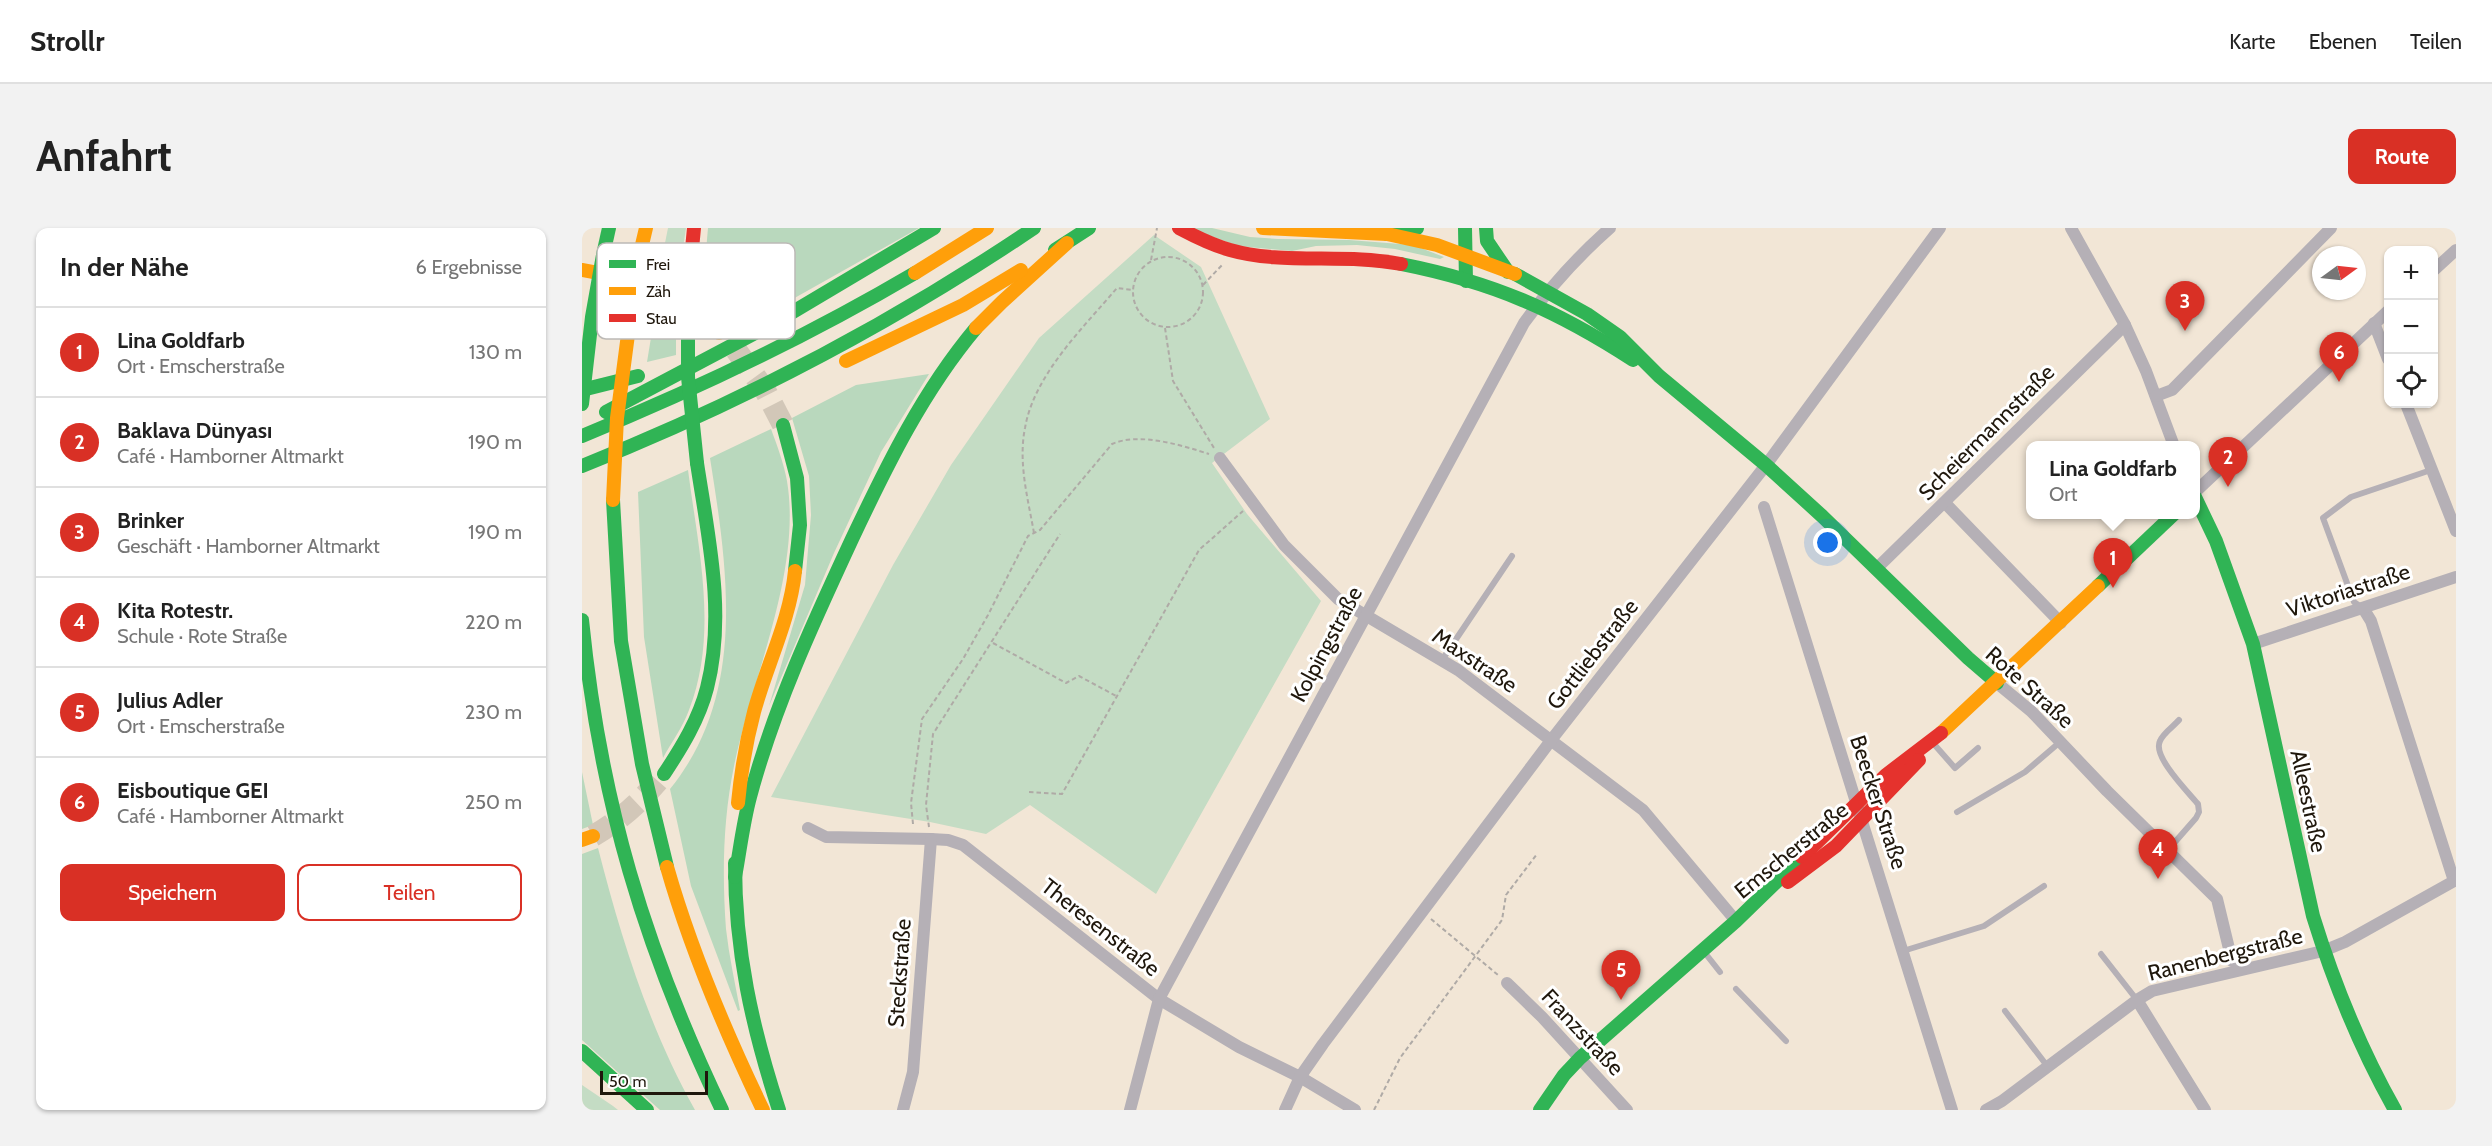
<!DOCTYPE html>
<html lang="de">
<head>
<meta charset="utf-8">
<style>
	body { margin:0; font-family:Cabin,sans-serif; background:#f2f2f2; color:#222 }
	.controls { position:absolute; right:18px; top:18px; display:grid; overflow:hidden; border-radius:12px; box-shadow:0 2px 4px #0004 }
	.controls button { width:54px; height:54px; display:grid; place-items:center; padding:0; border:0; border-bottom:2px solid #e0e0e0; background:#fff; color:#222; font:30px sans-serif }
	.compass { position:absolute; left:1730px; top:18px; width:54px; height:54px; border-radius:50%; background:#fff; box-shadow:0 2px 4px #0004; rotate:75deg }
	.scale { position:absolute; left:18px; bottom:15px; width:108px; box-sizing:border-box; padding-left:6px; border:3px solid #1f170c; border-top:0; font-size:16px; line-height:21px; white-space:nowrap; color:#1f170c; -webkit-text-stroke:4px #fff; paint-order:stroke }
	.you { position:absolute; left:1246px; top:315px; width:21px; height:21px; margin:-15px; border:4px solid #fff; border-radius:50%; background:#1a73e8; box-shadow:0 0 0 9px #1a73e833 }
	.badge { display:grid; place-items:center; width:39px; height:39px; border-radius:50%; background:#d93025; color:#fff; font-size:20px; font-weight:700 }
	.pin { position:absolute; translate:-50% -50px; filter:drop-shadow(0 2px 3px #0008) }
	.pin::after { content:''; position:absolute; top:32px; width:21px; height:18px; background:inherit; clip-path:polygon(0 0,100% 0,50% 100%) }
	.popup { position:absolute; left:1444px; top:213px; width:174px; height:78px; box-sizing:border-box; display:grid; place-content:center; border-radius:12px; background:#fff; filter:drop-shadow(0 2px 4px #0005); font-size:20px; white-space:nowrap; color:#767676 }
	.popup b { font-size:22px; color:#222 }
	.popup::after { content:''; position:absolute; left:50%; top:100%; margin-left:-12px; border:12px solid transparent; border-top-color:#fff }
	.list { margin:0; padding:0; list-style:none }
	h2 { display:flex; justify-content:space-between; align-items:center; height:78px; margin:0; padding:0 24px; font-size:26px }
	h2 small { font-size:20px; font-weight:400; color:#767676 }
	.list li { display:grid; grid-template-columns:39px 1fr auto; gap:18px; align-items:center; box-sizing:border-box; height:90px; padding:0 24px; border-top:2px solid #e0e0e0 }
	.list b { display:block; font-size:22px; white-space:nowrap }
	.list p { margin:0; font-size:20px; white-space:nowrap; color:#767676 }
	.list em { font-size:20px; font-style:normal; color:#767676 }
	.actions { display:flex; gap:12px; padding:18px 24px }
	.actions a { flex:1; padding:14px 0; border:2px solid #d93025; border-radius:12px; text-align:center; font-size:21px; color:#d93025 }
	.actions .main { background:#d93025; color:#fff }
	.icon { flex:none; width:33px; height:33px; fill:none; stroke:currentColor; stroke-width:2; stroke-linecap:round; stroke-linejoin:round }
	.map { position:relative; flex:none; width:1874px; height:882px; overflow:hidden; border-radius:12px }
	header { display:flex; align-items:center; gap:36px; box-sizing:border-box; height:84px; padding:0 30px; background:#fff; border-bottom:2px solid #e0e0e0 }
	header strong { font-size:28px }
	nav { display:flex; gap:33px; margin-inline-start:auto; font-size:21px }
	.intro { display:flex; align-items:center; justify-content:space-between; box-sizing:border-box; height:144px; padding:0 36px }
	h1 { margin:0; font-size:42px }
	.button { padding:15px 27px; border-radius:12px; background:#d93025; color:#fff; font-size:21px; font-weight:700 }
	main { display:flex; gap:36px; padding:0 36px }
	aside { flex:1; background:#fff; border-radius:12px; box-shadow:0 2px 4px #0004 }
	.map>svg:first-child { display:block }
	.green { fill:#c4dcc4 }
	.forest { fill:#b9d8bd }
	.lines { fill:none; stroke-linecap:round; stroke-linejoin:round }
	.highway-tunnel { stroke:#d2c7b8; stroke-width:22; stroke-dasharray:22 11; stroke-linecap:butt }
	.path { stroke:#afaaa6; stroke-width:2; stroke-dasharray:4.5 3; stroke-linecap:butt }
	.lane { stroke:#b5b0b6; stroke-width:6 }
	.street { stroke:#b5b0b6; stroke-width:12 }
	.fast { stroke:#30b455; stroke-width:14 }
	.slow { stroke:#ff9f0a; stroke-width:14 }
	.jam { stroke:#e5322d; stroke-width:14 }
	.fast-bridge { stroke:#30b455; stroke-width:14 }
	.slow-bridge { stroke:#ff9f0a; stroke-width:14 }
	.labels { text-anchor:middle; stroke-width:6; stroke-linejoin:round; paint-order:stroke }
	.street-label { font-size:22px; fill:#1f170c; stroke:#fff }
	.key { fill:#fff; stroke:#bcb9b6; stroke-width:1.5 }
	.key-label { font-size:16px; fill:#1f170c }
</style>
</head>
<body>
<header>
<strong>Strollr</strong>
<nav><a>Karte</a><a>Ebenen</a><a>Teilen</a></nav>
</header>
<div class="intro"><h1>Anfahrt</h1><a class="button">Route</a></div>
<main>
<aside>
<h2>In der Nähe<small>6 Ergebnisse</small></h2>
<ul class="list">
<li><span class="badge">1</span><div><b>Lina Goldfarb</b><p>Ort · Emscherstraße</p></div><em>130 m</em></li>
<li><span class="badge">2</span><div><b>Baklava Dünyası</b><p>Café · Hamborner Altmarkt</p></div><em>190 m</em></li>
<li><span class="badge">3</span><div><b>Brinker</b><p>Geschäft · Hamborner Altmarkt</p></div><em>190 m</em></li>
<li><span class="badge">4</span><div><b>Kita Rotestr.</b><p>Schule · Rote Straße</p></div><em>220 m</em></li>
<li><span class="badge">5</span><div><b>Julius Adler</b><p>Ort · Emscherstraße</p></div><em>230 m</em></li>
<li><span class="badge">6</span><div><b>Eisboutique GEI</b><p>Café · Hamborner Altmarkt</p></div><em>250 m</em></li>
</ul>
<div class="actions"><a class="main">Speichern</a><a>Teilen</a></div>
</aside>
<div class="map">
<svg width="1874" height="882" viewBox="0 0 1874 882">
	<rect width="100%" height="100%" fill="#f2e6d6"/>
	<!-- green -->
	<g class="green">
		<path d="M86 0H104L95 60 76 50Z"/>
		<path d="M572 7 619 39 688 191 630 235 665 286 739 373 574 666 448 577 404 606 348 594 189 569 311 337 369 237 457 110Z"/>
		<path d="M0 857 31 878 36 882H0Z"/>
	</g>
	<!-- forest -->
	<g class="forest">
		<path d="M126 0H337L193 81 152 101 120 69Z"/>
		<path d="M607 0H630L668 9 696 11 767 12 831 17 862 29 858 31 813 21 775 17 734 18 710 23 656 18Z"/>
		<path d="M75 73 94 83V127L65 134Z"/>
		<path d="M347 146 299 224 252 325 187 478 223 357 229 287 227 248 210 190 274 157Z"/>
		<path d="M189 201C195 217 202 236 205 253 220 342 170 450 152 538 141 591 140 647 144 701 147 728 153 755 158 782L156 783 109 658 88 561C165 466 146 343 128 230Z"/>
		<path d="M106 242C116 320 137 405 107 482 101 499 89 515 81 530L62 409 56 264Z"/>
		<path d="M0 544 11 597 0 601Z"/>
		<path d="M16 620C39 710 67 800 113 882H78L0 812V626Z"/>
	</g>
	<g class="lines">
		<!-- highway-tunnel -->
		<g class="highway-tunnel">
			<path d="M154 122 183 162 201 197"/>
			<path d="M11 608C37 593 57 575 76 553"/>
		</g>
		<!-- path -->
		<g class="path">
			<circle cx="586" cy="64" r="35"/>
			<path d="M569 32 575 0"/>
			<path d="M621 57 641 36"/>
			<path d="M583 100 591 153 632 220"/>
			<path d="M452 305C446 271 436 235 443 200 452 147 501 100 535 60L550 62"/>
			<path d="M411 415 484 455 497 448 536 469"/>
			<path d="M447 564 480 566 617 322 661 283"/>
			<path d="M331 596 329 575 340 491 381 431 406 387 446 308 458 302 530 216C557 204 599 217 627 226"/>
			<path d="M347 599 344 577 351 506 478 306"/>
			<path d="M849 691 916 747"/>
			<path d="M792 882 818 830 920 692 924 667 955 626"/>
		</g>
		<!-- lane -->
		<g class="lane">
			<path d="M1779 379 1772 374 1741 290 1769 269 1849 242"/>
			<path d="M860 432 930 328"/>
			<path d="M1351 515 1373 540 1396 520"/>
			<path d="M1375 584 1443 544 1478 514"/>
			<path d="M1586 622 1614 590 1617 584 1616 576C1606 564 1570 528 1578 513 1581 505 1592 498 1597 492"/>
			<path d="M1321 723 1402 698 1462 658"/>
			<path d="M1123 725 1138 744"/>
			<path d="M1519 726 1555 772"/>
			<path d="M1154 761 1204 813"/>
			<path d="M1423 783 1466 839"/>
		</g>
		<!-- street -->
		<g class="street">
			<path d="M1489 0 1543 97 1564 143 1592 218"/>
			<path d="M1852 42 1874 22"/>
			<path d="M1792 95 1806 131"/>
			<path d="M1574 168 1590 162 1749 0"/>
			<path d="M1824 176 1874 303"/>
			<path d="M638 230 702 317 756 371 876 442 1061 582 1154 693"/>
			<path d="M1613 264 1806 83"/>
			<path d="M1363 275 1479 395"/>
			<path d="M1182 279 1370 882"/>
			<path d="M1294 341 1543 97"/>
			<path d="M1781 380 1789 393 1872 653"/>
			<path d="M1671 416 1874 349"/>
			<path d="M1415 455 1449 483 1525 563 1635 671 1650 733"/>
			<path d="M226 600 244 609 349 611 366 612 381 617 577 771 657 819 718 849 773 882"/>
			<path d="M925 755 960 789 1045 882"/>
			<path d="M1555 772 1623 882"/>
			<path d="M321 882 331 844 349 611"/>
			<path d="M548 882 577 771 942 95C968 59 995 29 1028 0"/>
			<path d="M703 882 718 849 741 816 970 511 1184 237 1358 0"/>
			<path d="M1404 882 1420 873 1555 772 1570 763 1741 723 1763 714 1874 652"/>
		</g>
		<!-- fast -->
		<g class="fast">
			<path d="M883 0 884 53"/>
			<path d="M904 0 905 13 926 44"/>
			<path d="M805 6 835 0"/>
			<path d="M473 22 507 0"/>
			<path d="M21 27 27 0"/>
			<path d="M819 36C910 54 974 82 1051 132"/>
			<path d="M933 46 1005 86 1038 109 1077 148 1184 237 1240 288 1386 430 1415 455"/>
			<path d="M0 162 56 148"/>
			<path d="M24 184 194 94 352 0"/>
			<path d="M201 197 215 250 218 297 213 343"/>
			<path d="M0 208C115 161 226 108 333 45"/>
			<path d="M0 238C161 174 308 97 452 0"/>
			<path d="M1613 269 1634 313 1671 416 1731 688C1752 756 1778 820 1813 882"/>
			<path d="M31 272 39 413 60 536 85 639"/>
			<path d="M1516 358 1592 286"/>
			<path d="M0 392C18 572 62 719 140 882"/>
			<path d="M82 546C100 519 117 491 125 460 144 386 126 308 115 235"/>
			<path d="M153 635C153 723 170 799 197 882"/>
			<path d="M153 649C158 622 161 595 168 569 192 479 231 395 270 311 305 237 341 163 394 100"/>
			<path d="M0 823 65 882"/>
			<path d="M958 882 982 847 998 830 1154 693 1220 629"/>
		</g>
		<!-- slow -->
		<g class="slow">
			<path d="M681 0 805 6 855 17 933 46"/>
			<path d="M55 38 64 0"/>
			<path d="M0 42C52 50 97 70 137 105"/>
			<path d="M333 45 405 0"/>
			<path d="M394 100 420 74 485 15"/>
			<path d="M264 133 381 77 439 42"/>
			<path d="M1359 505 1516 358"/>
			<path d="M156 575C159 544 164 514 172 484 185 436 208 392 213 343"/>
			<path d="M0 612 11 608"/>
			<path d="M85 639C109 723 143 803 181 882"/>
		</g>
		<!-- jam -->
		<g class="jam">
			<path d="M597 0C614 9 630 17 648 22 700 37 763 25 819 36"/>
			<path d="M106 63 112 0"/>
			<path d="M1220 629 1304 547 1359 505"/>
			<path d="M1206 654 1254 618 1337 532"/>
		</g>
		<!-- fast-bridge -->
		<g class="fast-bridge">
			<path d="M106 63V149L115 235"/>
			<path d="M0 176 10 89 21 27"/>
		</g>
		<!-- slow-bridge -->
		<path class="slow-bridge" d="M31 272 35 190 55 38"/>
	</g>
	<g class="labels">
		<!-- street labels -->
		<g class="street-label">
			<text transform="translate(1404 204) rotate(-45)" y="8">Scheiermannstraße</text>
			<text transform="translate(1766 362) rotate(-18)" y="8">Viktoriastraße</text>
			<text transform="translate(744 416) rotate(-62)" y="8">Kolpingstraße</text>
			<text transform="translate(1010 426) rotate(-52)" y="8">Gottliebstraße</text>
			<text transform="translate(893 432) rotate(34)" y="8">Maxstraße</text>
			<text transform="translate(1448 459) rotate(42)" y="8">Rote Straße</text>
			<text transform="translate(1727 573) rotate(78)" y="8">Alleestraße</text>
			<text transform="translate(1297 574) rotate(72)" y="8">Beecker Straße</text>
			<text transform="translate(1209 622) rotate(-39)" y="8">Emscherstraße</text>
			<text transform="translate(519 699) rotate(38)" y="8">Theresenstraße</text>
			<text transform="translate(1643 726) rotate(-14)" y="8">Ranenbergstraße</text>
			<text transform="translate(317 745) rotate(-86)" y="8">Steckstraße</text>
			<text transform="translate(1001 804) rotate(47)" y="8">Franzstraße</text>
		</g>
	</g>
	<!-- legend -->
	<rect x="15" y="15" width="198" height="96" rx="9" class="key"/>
	<rect x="27" y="32" width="27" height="8" fill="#30b455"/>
	<rect x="27" y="59" width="27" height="8" fill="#ff9f0a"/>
	<rect x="27" y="86" width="27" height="8" fill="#e5322d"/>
	<g class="key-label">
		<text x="64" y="42">Frei</text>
		<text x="64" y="69">Zäh</text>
		<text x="64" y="96">Stau</text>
	</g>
</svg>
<div class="controls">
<button>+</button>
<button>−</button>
<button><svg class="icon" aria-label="locate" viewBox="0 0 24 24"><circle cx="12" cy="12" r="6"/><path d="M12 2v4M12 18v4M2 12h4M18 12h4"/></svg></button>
</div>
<svg class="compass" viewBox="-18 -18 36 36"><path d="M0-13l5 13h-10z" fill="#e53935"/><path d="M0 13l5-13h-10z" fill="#767676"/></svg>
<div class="scale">50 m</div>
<div class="you"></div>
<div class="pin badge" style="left:1531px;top:360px">1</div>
<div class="popup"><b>Lina Goldfarb</b>Ort</div>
<div class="pin badge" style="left:1646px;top:259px">2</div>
<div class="pin badge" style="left:1603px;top:103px">3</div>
<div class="pin badge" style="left:1576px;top:651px">4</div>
<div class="pin badge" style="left:1039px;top:772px">5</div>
<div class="pin badge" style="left:1757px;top:154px">6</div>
</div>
</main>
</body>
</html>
